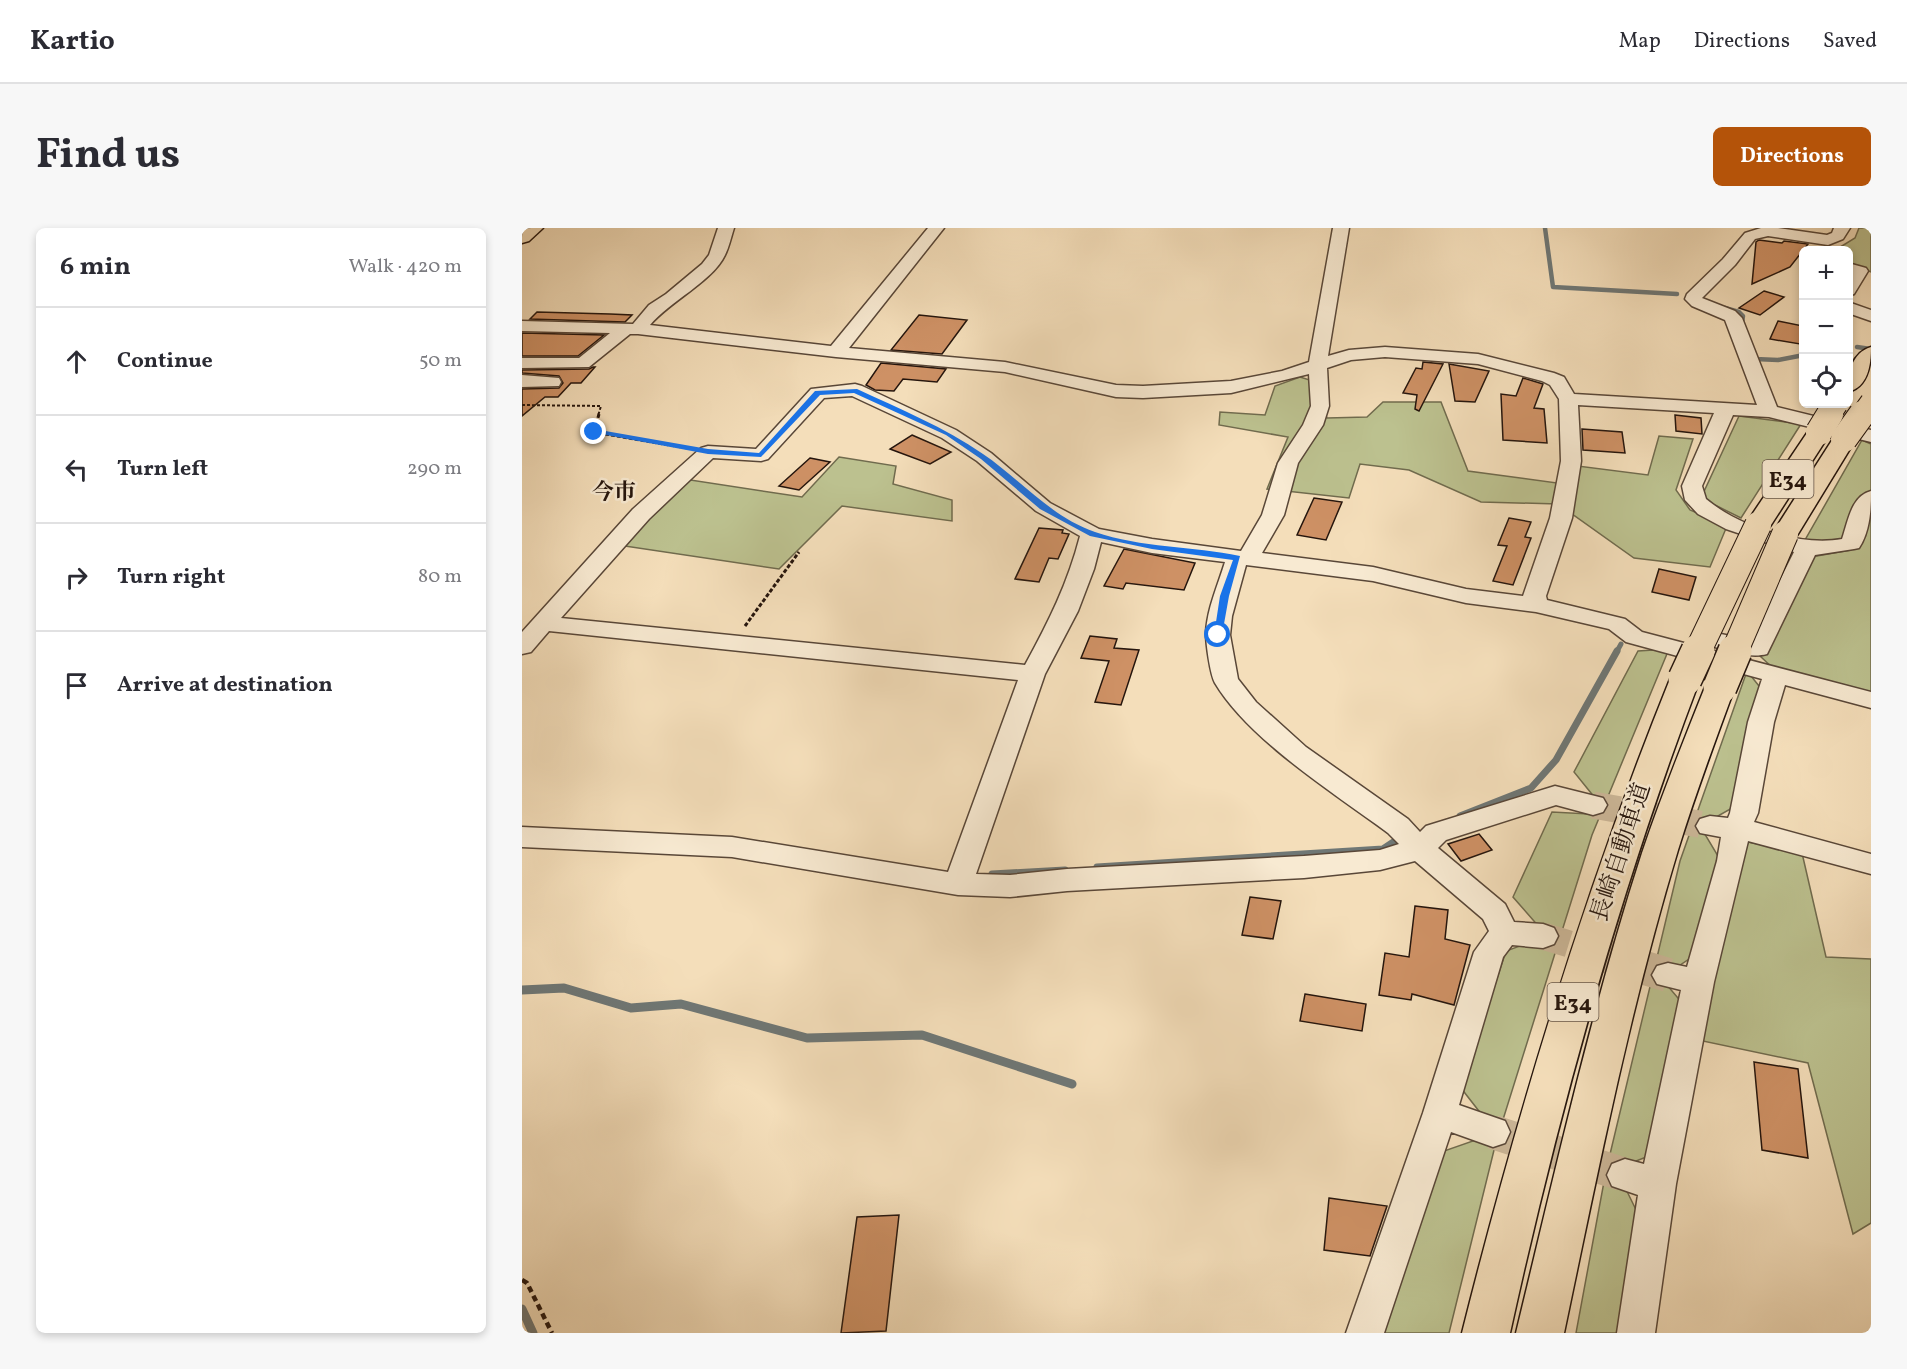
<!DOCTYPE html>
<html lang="en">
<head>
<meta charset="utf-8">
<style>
	body { margin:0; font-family:Vollkorn,"Noto Serif JP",serif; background:#f7f7f7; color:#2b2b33 }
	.controls { position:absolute; right:18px; top:18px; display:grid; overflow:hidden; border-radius:9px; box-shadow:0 3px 9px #0003 }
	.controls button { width:54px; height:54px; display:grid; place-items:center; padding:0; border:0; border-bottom:2px solid #e1e1e2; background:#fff; color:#2b2b33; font:30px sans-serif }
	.stop { position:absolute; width:18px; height:18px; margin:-14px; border:4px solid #1a73e8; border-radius:50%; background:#fff }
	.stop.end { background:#1a73e8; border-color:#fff; box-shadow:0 2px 6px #0008 }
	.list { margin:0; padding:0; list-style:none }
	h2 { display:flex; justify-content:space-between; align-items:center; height:78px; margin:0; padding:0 24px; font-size:26px }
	h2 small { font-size:20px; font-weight:400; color:#7c7c81 }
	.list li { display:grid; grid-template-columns:39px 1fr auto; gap:18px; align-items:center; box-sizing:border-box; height:108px; padding:0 24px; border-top:2px solid #e1e1e2 }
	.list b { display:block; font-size:22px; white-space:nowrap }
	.list em { font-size:20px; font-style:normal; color:#7c7c81 }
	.icon { flex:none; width:33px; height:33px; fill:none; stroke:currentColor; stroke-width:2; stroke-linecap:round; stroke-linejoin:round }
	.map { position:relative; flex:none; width:1349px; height:1105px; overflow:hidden; border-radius:9px }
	header { display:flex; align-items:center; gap:36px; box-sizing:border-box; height:84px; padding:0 30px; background:#fff; border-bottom:2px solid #e1e1e2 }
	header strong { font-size:28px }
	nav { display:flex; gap:33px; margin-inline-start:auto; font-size:21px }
	.intro { display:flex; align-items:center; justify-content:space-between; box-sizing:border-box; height:144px; padding:0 36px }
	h1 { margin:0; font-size:42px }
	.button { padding:15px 27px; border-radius:9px; background:#b45309; color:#fff; font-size:21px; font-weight:700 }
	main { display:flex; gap:36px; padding:0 36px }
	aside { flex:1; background:#fff; border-radius:9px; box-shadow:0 3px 9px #0003 }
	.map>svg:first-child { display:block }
	.green { fill:#bcc18f; stroke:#706b4e; stroke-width:1.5 }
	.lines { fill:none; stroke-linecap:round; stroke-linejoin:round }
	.stream-far3 { stroke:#6f7775; stroke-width:4.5 }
	.stream-far2 { stroke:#6f7775; stroke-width:5 }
	.stream-far1 { stroke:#6f7775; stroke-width:7 }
	.stream { stroke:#6f7775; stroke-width:9 }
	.building { fill:#ce9165; stroke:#25150d; stroke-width:1.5 }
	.minor-tunnel-far1 { stroke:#cbb697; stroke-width:27; stroke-dasharray:27 14; stroke-linecap:butt }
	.minor-tunnel { stroke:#cbb697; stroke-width:34; stroke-dasharray:34 17; stroke-linecap:butt }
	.minor-casing { stroke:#594738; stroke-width:3 }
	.major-casing { stroke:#25150d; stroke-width:3 }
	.highway-casing { stroke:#25150d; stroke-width:3 }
	.path-far2 { stroke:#25150d; stroke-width:2; stroke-dasharray:3 2; stroke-linecap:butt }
	.path-far1 { stroke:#25150d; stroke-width:3; stroke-dasharray:4 2; stroke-linecap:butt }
	.path { stroke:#25150d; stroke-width:4.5; stroke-dasharray:6 4; stroke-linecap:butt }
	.minor { fill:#f8ead2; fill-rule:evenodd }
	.major { fill:#f4deba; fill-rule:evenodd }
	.highway { fill:#f4deba; fill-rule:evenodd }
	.highway-bridge-far2-casing { stroke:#25150d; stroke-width:23; stroke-linecap:butt }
	.highway-bridge-far1-casing { stroke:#25150d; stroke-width:28; stroke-linecap:butt }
	.highway-bridge-casing { stroke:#25150d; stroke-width:36; stroke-linecap:butt }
	.highway-bridge-far2 { stroke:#f4deba; stroke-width:21 }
	.highway-bridge-far1 { stroke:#f4deba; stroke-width:26 }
	.highway-bridge { stroke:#f4deba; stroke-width:33 }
	.route { fill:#1a73e8 }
	.labels { text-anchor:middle; stroke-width:5; stroke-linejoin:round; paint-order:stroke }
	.shield { fill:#f8ead2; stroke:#645548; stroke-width:1.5 }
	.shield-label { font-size:22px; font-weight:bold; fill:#25150d }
	.far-neighbourhood-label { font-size:22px; font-weight:bold; fill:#25150d; stroke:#f8ead2 }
	.street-label { font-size:24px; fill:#25150d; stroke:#f8ead2 }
</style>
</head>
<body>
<header>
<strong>Kartio</strong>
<nav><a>Map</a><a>Directions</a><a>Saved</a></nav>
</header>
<div class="intro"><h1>Find us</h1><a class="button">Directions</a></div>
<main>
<aside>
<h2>6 min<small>Walk · 420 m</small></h2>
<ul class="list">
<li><svg class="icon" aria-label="ahead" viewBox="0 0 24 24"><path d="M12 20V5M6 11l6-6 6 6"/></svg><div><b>Continue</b></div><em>50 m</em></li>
<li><svg class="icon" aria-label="left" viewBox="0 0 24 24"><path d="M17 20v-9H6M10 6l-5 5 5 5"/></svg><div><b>Turn left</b></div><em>290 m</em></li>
<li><svg class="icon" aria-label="right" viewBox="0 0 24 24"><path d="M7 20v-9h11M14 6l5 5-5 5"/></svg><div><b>Turn right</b></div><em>80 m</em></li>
<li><svg class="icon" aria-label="arrive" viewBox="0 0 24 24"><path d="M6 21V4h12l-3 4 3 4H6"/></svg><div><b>Arrive at destination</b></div></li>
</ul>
</aside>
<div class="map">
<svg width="1349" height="1105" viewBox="0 0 1349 1105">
	<rect width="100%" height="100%" fill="#f4deba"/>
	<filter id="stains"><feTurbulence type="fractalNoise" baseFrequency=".00333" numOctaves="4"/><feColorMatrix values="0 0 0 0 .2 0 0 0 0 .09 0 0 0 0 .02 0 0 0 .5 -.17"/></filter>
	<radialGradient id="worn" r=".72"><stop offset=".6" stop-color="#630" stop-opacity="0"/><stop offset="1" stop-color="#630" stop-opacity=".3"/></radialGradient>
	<!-- green -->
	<g class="green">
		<path d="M1337 0H1349V44L1328 35 1326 22 1315 21 1333 10Z"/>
		<path d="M778 149 791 153 805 190 845 189 861 174H919L946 243 1042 256 1048 237 1126 247 1137 208 1171 211 1154 262 1168 282 1205 298 1188 339 1112 330 1036 276 959 274 887 242 838 236 827 270 745 261 766 209 697 197 698 184 743 187 753 158Z"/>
		<path d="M1217 188 1279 196 1219 290 1179 270Z"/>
		<path d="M1340 212 1349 216V479L1269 457 1237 427 1267 365 1289 329 1329 322 1283 312Z"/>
		<path d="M317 229 374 238 371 256 430 272V293L320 278 257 341 96 317 162 251 280 269Z"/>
		<path d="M1147 421 1070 607 974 914 927 1105H862L922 923 974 905 939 860 984 723 1025 708 991 669 1030 584 1067 586 1073 570 1052 544 1116 423Z"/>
		<path d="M1225 443 1241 463 1212 579 1178 598 1199 633 1173 727 1139 750 1161 776 1137 924 1094 941 1121 996 1100 1105H1054L1084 943 1158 633Z"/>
		<path d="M1226 614 1280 625 1304 729 1349 731V995L1331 1006 1286 835 1176 812Z"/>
	</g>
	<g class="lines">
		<!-- stream-far3 -->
		<g class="stream-far3">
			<path d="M1023 0 1031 59 1155 66"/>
			<path d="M1203 80 1217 84 1221 88 1220 95"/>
			<path d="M1335 119 1349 121"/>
			<path d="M1231 126 1233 131 1256 132 1282 127"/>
		</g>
		<!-- stream-far2 -->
		<path class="stream-far2" d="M1094 425 1099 416"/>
		<!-- stream-far1 -->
		<g class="stream-far1">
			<path d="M938 588 1009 560 1034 532 1095 423"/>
			<path d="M575 639 861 621 873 613"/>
			<path d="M470 646 543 642"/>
		</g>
		<!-- stream -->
		<g class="stream">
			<path d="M0 762 42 760 109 780 159 776 285 810 400 807 550 856"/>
			<path d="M0 1081 11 1105"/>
		</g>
	</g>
	<!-- building -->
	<g class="building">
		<path d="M1237 12 1260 15 1262 13 1286 16 1268 39 1230 56 1234 14Z"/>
		<path d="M1242 63 1262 69 1238 87 1217 80Z"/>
		<path d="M15 84 88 86 110 87 103 94 8 91Z"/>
		<path d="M397 87 445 92 420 126 369 122Z"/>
		<path d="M1256 93 1281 98 1278 116 1248 111Z"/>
		<path d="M0 105 82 107 56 128H0Z"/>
		<path d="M901 134 921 136 897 183 893 181 895 167 881 165 894 140 900 141Z"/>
		<path d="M359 135 424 141 415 154 381 151 372 163 353 162 344 157Z"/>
		<path d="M927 136 967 143 953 174 933 173Z"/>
		<path d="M71 139H73L59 155H49L36 169H23L0 188V161L37 160 41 155 37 148 0 145V142L67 141Z"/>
		<path d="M1001 150 1021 156 1012 180 1022 181 1025 215 981 212 979 166 994 168Z"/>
		<path d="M1153 187 1179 190 1180 206 1154 203Z"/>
		<path d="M1060 201 1100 204 1103 225 1061 222Z"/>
		<path d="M390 207 429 224 408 236 368 221Z"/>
		<path d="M288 230 308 234 277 262 257 258Z"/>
		<path d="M792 270 820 274 804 312 775 307Z"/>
		<path d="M987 290 1009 294 1003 309 1009 310 991 357 971 353 985 318 976 317Z"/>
		<path d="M517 300 541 302 540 305 547 306 536 331 527 330 517 354 493 351Z"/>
		<path d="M602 321 673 335 662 362 604 355 601 361 582 358Z"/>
		<path d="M1137 341 1174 349 1167 372 1130 364Z"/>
		<path d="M568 408 595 411 592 420 617 422 599 477 573 474 587 433 559 430Z"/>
		<path d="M957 606 970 622 939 633 926 616Z"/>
		<path d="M728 669 759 673 751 711 720 707Z"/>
		<path d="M893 678 926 682 923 711 948 717 932 777 890 766 889 772 857 767 863 725 887 729Z"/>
		<path d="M783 766 844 776 840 803 778 793Z"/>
		<path d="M1232 834 1276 841 1286 930 1240 922Z"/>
		<path d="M807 970 865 978 848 1028 802 1022Z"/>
		<path d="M377 987 364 1103 319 1105 335 989Z"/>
	</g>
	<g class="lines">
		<!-- minor-tunnel-far1 -->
		<g class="minor-tunnel-far1">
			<path d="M1071 577 1188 598"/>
			<path d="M1021 708 1076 725"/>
		</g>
		<!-- minor-tunnel -->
		<g class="minor-tunnel">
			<path d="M1071 724 1146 747"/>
			<path d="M971 904 1103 947"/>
		</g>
		<defs>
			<g id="minor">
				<path d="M196 0H212C209 9 207 19 203 27 191 53 147 74 128 97L309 118 406 0H422L327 120 483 134 594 157 621 158 709 153 760 143 787 134 811 0H827L806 128 827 122 863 119 956 126 1032 145 1042 149 1052 166 1235 177 1203 92 1170 78 1163 71 1165 66 1201 31 1223 5 1239 0H1256L1305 7 1310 5 1312 0H1328L1321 11 1306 17 1246 8 1233 11 1213 37 1180 70 1213 83 1220 90 1255 179 1349 202V214L1247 189 1211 187 1180 258 1184 271C1216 298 1278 319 1320 311 1326 294 1329 268 1349 263 1349 282 1348 303 1337 320L1332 321 1293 327 1245 426C1227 431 1203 422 1186 417L1182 412 1186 407 1194 405 1228 412 1272 324 1204 301 1176 286 1163 272 1160 258 1192 185 1056 177 1059 233 1050 290 1024 368 1025 372 1103 391 1120 404 1349 464V480L1263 457 1252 494 1236 585 1232 594 1349 626V646L1226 613 1192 754 1154 956 1133 1105H1095L1116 967 1090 958 1085 947 1090 936 1103 931 1122 936 1159 762 1135 756 1130 747 1135 738 1146 735 1165 739 1195 633 1199 609 1178 605 1174 598 1178 591 1188 588 1206 590 1208 585 1226 494 1240 451 1104 414 1087 401 1014 384 944 375 851 353 724 337 710 388 708 407 716 451 734 474 784 519 886 591 898 604 904 598 1033 558 1081 570 1085 577 1081 584 1071 587 1034 577 924 612 916 620 983 676 992 694 1021 696 1032 700 1036 708 1032 716 1021 720 990 717 981 729 937 877 983 893 988 904 983 915 971 919 929 904 862 1105H824L901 885 952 724 967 703 961 691 893 633 858 642 782 650 545 663 488 669 436 667 210 629 0 619V599L210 609 426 644 496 452 27 403 9 424 0 426V404L111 281 179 220 186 218 234 221 289 161 333 156 340 158 434 202 469 225 528 275 577 301 630 311 719 323 740 287 756 235 781 197 789 178 787 146 709 165 621 170 594 169 483 144 314 129 116 106H108L67 139 0 140V130H57L88 105 0 103V93L111 96 127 77 144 66 180 36 187 27ZM863 129 956 136 1020 153 1028 157 1037 171 1039 233 1028 290 1001 368 944 361 851 339 740 325 762 287 776 235 801 197 807 178 805 140 829 132ZM330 168 420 210 455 233 514 283 558 308C546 355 526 395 503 437L39 390 127 291 191 230 239 233 246 231 302 170ZM579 314 630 325 703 334C696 357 685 381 684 405 684 415 688 446 693 455 727 512 812 565 866 605L877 616 858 622 782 628 545 641 488 647 454 646 523 446 556 383 572 341Z"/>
				<path d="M1326 35 1344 40 1346 43 1332 66 1326 68 1329 45H1326Z"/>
				<path d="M1326 74 1349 82V93L1326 85Z"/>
				<path d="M0 147 37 150 39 154 37 158 0 159Z"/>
			</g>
			<path id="major" d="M0 0H21L7 13 0 15Z"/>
			<g id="highway">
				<path d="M1349 119C1349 137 1346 159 1326 164 1326 146 1329 125 1349 119Z"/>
				<path d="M1297 197 1305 199 1309 204 1249 297 1245 303 1236 305 1227 303 1223 297 1289 199Z"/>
				<path d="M1322 204 1330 206 1334 211 1276 306 1272 312 1263 314 1254 312 1250 306 1314 206Z"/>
				<path d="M1163 441 1174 444 1178 451C1097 664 1037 882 988 1105H940C996 882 1062 664 1148 451L1152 444Z"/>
				<path d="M1198 449 1209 452 1213 459C1193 513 1173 567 1156 622 1108 780 1076 943 1042 1105H994C1033 944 1069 783 1120 625 1139 569 1161 514 1183 459L1187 452Z"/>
			</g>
		</defs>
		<!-- minor casing -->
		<use href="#minor" class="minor-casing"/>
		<!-- major casing -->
		<use href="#major" class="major-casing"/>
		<!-- highway casing -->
		<use href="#highway" class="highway-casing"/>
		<!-- path-far2 -->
		<path class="path-far2" d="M0 177 79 178 76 188"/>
		<!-- path-far1 -->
		<g class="path-far1">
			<path d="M77 186 72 204 165 220"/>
			<path d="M223 398 277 324"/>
		</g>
		<!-- path -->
		<path class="path" d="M0 1052 5 1055 30 1105"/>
		<!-- minor -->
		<use href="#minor" class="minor"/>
		<!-- major -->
		<use href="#major" class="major"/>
		<!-- highway -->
		<use href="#highway" class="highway"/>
		<defs>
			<g id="highway-bridge-far2">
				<path d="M1307 188 1315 176"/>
				<path d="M1339 188 1349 174"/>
			</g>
			<g id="highway-bridge-far1">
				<path d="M1297 204 1308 186"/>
				<path d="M1322 211 1340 186"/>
				<path d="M1175 425 1236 297"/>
				<path d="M1212 425 1263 306"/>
			</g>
			<g id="highway-bridge">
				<path d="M1163 451 1176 423"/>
				<path d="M1198 459 1213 423"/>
			</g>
		</defs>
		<!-- highway-bridge-far2 casing -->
		<use href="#highway-bridge-far2" class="highway-bridge-far2-casing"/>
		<!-- highway-bridge-far1 casing -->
		<use href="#highway-bridge-far1" class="highway-bridge-far1-casing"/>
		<!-- highway-bridge casing -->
		<use href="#highway-bridge" class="highway-bridge-casing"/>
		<!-- highway-bridge-far2 -->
		<use href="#highway-bridge-far2" class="highway-bridge-far2"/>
		<!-- highway-bridge-far1 -->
		<use href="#highway-bridge-far1" class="highway-bridge-far1"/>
		<!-- highway-bridge -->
		<use href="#highway-bridge" class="highway-bridge"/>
	</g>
	<!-- route -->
	<path class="route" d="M335 161C378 181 422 199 461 226 498 251 529 289 573 304 619 320 671 318 718 328L707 368 700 407 696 410 692 407 698 368 711 332 630 321 568 308 518 281 459 231 424 207 332 165 298 167 239 229 186 226 68 204 72 201 186 221 237 225 293 163Z"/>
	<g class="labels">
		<!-- shield labels -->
		<g class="shield">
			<rect x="1240.5" y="232" width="51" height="38" rx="4.5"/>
			<rect x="1025.5" y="755" width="51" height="38" rx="4.5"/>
		</g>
		<g class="shield-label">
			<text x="1266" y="259">E34</text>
			<text x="1051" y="782">E34</text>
		</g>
		<!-- far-neighbourhood labels -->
		<g class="far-neighbourhood-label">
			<text x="92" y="271">今市</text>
		</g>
		<!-- street labels -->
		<g class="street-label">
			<text transform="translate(1098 624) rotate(-72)" y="8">長崎自動車道</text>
		</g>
	</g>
	<rect width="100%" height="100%" filter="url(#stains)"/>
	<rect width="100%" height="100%" fill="url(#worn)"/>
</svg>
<div class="controls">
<button>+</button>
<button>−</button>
<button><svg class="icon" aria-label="locate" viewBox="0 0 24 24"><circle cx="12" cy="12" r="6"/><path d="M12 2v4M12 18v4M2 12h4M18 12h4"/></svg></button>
</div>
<div class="stop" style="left:696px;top:407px"></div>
<div class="stop end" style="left:72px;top:204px"></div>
</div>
</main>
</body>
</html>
